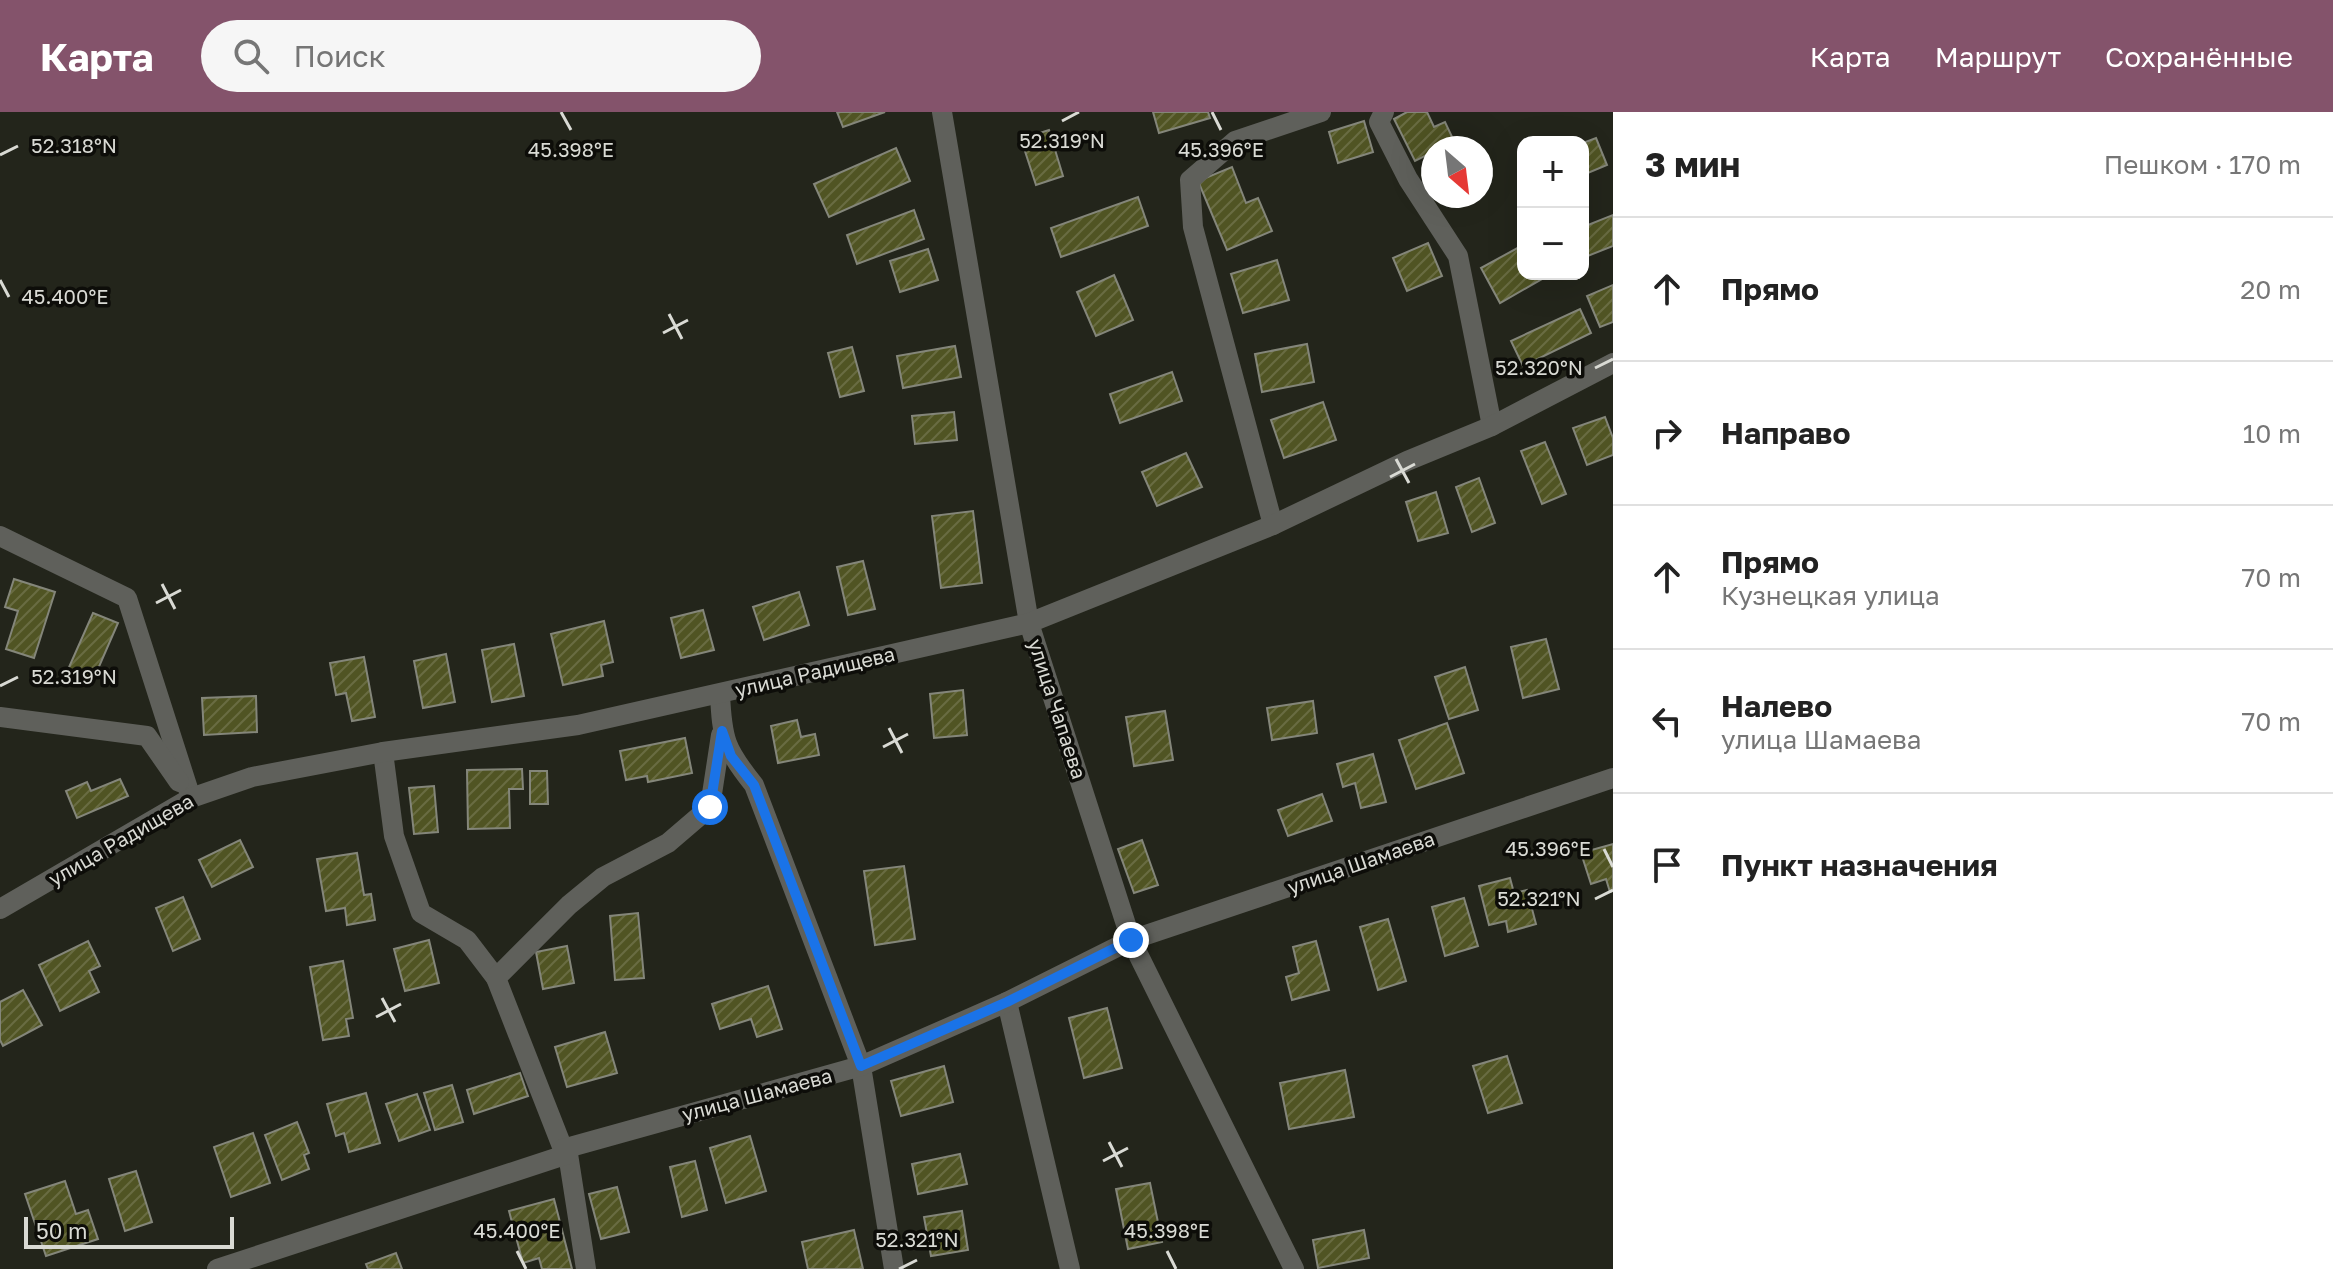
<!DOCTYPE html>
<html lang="ru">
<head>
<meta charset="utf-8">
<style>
	body { margin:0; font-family:"Golos Text",sans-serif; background:#f6f6f6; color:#222 }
	.controls { position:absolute; right:24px; top:24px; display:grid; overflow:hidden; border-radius:16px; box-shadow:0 8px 32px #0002 }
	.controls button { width:72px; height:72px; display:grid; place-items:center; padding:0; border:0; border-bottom:2px solid #e0e0e0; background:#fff; color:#222; font:40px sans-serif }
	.compass { position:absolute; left:1421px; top:24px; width:72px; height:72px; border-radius:50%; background:#fff; box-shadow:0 8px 32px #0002; rotate:152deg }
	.scale { position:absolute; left:24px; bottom:20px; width:210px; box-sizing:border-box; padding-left:8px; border:4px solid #d9dad4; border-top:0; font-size:22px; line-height:28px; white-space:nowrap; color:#d9dad4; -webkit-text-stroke:6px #0d0d09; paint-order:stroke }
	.stop { position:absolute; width:24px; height:24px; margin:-18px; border:6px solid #1a73e8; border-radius:50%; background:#fff }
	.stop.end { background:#1a73e8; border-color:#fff; box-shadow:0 2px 8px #0008 }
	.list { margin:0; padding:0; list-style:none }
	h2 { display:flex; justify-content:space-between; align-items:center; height:104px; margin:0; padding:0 32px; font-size:34px }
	h2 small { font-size:26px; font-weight:400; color:#767676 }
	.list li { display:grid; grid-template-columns:52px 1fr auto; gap:24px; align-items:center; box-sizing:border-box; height:144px; padding:0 32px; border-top:2px solid #e0e0e0 }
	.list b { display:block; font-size:30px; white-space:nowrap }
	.list p { margin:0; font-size:26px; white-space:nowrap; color:#767676 }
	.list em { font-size:26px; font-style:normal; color:#767676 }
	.icon { flex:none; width:44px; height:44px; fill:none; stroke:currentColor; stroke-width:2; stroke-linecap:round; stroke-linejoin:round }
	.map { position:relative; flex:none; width:1613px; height:1157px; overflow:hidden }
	header { display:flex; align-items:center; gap:48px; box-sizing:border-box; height:112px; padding:0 40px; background:#84536b; color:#fff }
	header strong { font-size:38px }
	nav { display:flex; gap:44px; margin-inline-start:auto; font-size:28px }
	.search { width:560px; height:72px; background:#f6f6f6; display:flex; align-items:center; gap:20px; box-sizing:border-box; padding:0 28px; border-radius:44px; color:#767676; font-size:30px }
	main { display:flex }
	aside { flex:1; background:#fff }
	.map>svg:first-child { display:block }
	.building { fill:url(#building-hatch); stroke:#84867a; stroke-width:2 }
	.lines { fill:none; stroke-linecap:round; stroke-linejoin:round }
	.minor { stroke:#5f605b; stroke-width:20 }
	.route { stroke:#1a73e8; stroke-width:10 }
	.ticks { fill:none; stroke:#d9dad4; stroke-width:3 }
	.labels { text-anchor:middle; stroke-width:7; stroke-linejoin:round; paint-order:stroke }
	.street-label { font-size:20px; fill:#d9dad4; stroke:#0d0d09 }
	.ticks-label { font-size:20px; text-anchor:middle; fill:#d9dad4; stroke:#0d0d09; stroke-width:7; stroke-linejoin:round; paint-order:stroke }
</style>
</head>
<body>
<header>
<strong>Карта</strong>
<div class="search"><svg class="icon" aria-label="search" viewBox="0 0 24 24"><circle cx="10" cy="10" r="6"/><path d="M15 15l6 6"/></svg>Поиск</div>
<nav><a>Карта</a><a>Маршрут</a><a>Сохранённые</a></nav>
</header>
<main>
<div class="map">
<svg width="1613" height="1157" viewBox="0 0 1613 1157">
	<defs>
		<pattern id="building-hatch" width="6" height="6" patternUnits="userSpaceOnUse" patternTransform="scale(2)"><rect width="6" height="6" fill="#505423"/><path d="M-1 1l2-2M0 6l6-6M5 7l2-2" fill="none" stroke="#696c42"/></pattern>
	</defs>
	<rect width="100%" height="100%" fill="#23251b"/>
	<!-- building -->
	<g class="building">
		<path d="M837 0H885L843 15Z"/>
		<path d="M1153 0H1208L1210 6 1159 21Z"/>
		<path d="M1407 0H1427L1434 15 1445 10 1454 29 1440 36H1433V40L1415 49 1394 7Z"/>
		<path d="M1364 9 1373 40 1338 51 1329 20Z"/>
		<path d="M1049 18 1063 64 1036 73 1021 27Z"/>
		<path d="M1596 26 1607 53 1583 63V31Z"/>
		<path d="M896 36 910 69 829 105 814 72Z"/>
		<path d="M1232 55 1246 91 1258 86 1272 119 1227 138 1198 69Z"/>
		<path d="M1138 85 1148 114 1061 145 1051 116Z"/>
		<path d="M914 98 924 127 857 152 847 123Z"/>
		<path d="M1613 103V134L1585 145 1583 115Z"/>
		<path d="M1428 131 1442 164 1407 179 1393 146Z"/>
		<path d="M1523 133V162H1540L1542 167 1500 191 1481 156Z"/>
		<path d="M928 137 938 168 900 180 890 149Z"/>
		<path d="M1277 148 1289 188 1243 201 1231 162Z"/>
		<path d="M1114 163 1133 208 1096 224 1077 180Z"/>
		<path d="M1613 173V210L1600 215 1587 184Z"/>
		<path d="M1580 197 1591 221 1523 254 1511 229Z"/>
		<path d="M1307 232 1314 270 1262 280 1255 242Z"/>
		<path d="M955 234 961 265 903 276 897 244Z"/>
		<path d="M852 235 864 279 840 285 828 241Z"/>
		<path d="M1172 260 1182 289 1120 311 1110 282Z"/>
		<path d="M1323 290 1336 328 1284 346 1271 308Z"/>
		<path d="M954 300 957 328 915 332 912 304Z"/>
		<path d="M1605 305 1613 326V343L1587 353 1573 316Z"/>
		<path d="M1545 330 1566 382 1542 392 1521 339Z"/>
		<path d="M1186 341 1202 375 1157 394 1142 360Z"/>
		<path d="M1479 366 1495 411 1472 420 1456 375Z"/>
		<path d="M1436 380 1448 421 1418 429 1406 390Z"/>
		<path d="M973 399 982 471 941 476 932 404Z"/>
		<path d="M863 449 875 497 848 503 837 455Z"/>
		<path d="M14 467 55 480 34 546 6 537 18 499 5 495Z"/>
		<path d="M799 480 809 513 764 528 753 495Z"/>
		<path d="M703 498 714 538 681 546 671 506Z"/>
		<path d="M93 501 118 511 91 573 66 562Z"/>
		<path d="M604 509 613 550 601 553 603 564 563 573 551 522Z"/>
		<path d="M1546 527 1559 577 1523 586 1511 535Z"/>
		<path d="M514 532 524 584 492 590 482 538Z"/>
		<path d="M446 542 455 590 423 596 414 549Z"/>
		<path d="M364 545 375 605 352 609 346 581 336 583 330 551Z"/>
		<path d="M1465 555 1478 598 1449 607 1435 565Z"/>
		<path d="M963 578 967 623 934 626 930 582Z"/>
		<path d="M256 584 257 620 204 623 202 586Z"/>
		<path d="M1313 589 1317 621 1272 628 1267 596Z"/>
		<path d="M1165 599 1173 648 1134 654 1126 605Z"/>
		<path d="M797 608 801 625 815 622 819 643 778 651 771 614Z"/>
		<path d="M1447 611 1464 661 1416 677 1399 628Z"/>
		<path d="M685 626 692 661 648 670 647 664 626 668 620 639Z"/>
		<path d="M1373 642 1386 690 1361 696 1355 671 1343 675 1337 652Z"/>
		<path d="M522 657 523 677H509L510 716 468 717 467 658Z"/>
		<path d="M530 659H547L548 692H530Z"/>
		<path d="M120 667 128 684 77 706 66 679 87 670 91 679Z"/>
		<path d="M434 674 438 720 414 722 409 676Z"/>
		<path d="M1322 682 1332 709 1288 724 1278 698Z"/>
		<path d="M240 728 253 755 212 775 199 748Z"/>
		<path d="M1142 728 1158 773 1134 781 1118 737Z"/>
		<path d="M1613 732V779L1610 780 1606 767 1591 772 1581 741Z"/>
		<path d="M357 741 364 783 371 782 375 808 347 813 345 796 326 799 317 747Z"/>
		<path d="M904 754 915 827 875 833 864 759Z"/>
		<path d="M1510 766 1514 781 1527 778 1536 812 1508 820 1506 809 1489 813 1479 774Z"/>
		<path d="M183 785 200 827 173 839 156 796Z"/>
		<path d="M1464 786 1478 834 1445 844 1432 795Z"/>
		<path d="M638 801 644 866 615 868 610 804Z"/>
		<path d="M1388 807 1406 869 1378 878 1360 815Z"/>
		<path d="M429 828 439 871 405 879 394 837Z"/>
		<path d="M88 829 100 854 89 859 99 880 60 899 39 853Z"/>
		<path d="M1316 829 1329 878 1292 888 1286 865 1299 861 1293 835Z"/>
		<path d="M567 834 574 871 543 877 536 840Z"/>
		<path d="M343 849 353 906 346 907 349 924 323 928 310 855Z"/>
		<path d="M768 874 782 917 757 925 751 907 720 917 712 892Z"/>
		<path d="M23 878 42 913 3 934 0 928V890Z"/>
		<path d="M1107 896 1122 956 1084 966 1069 906Z"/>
		<path d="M605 920 617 961 567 975 555 935Z"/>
		<path d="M1507 944 1522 991 1488 1001 1473 954Z"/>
		<path d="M944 954 953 990 901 1004 891 969Z"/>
		<path d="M1345 958 1354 1005 1289 1017 1280 971Z"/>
		<path d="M520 961 528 984 474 1002 467 978Z"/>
		<path d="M452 973 463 1010 435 1018 424 981Z"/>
		<path d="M366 981 380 1031 349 1040 344 1021 336 1024 327 992Z"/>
		<path d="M417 982 430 1018 399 1029 386 992Z"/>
		<path d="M297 1010 309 1041 304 1043 309 1057 282 1068 265 1023Z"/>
		<path d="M253 1021 270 1071 231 1085 214 1035Z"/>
		<path d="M750 1024 766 1079 726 1091 710 1036Z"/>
		<path d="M960 1042 967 1072 918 1082 912 1052Z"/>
		<path d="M695 1049 707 1098 682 1105 670 1055Z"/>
		<path d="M136 1059 152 1110 125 1119 109 1067Z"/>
		<path d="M65 1069 76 1102 88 1098 98 1127 46 1144 25 1082Z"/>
		<path d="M1150 1071 1162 1130 1128 1137 1116 1077Z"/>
		<path d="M617 1075 629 1120 601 1127 589 1082Z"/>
		<path d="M554 1087 572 1157H542L539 1146 523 1151 509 1099Z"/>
		<path d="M962 1099 968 1138 931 1144 924 1105Z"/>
		<path d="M854 1118 863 1157H808L802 1130Z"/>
		<path d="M1364 1118 1369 1146 1318 1156 1313 1128Z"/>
		<path d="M396 1141 402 1157H368L366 1152Z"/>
	</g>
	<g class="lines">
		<!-- minor -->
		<g class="minor">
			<path d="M942 0 1029 511 1131 828 1294 1157"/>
			<path d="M1384 0 1379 10 1408 67 1458 144 1492 314"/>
			<path d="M1273 413 1193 115 1190 68 1235 29 1321 0"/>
			<path d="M0 424 127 486 191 686"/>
			<path d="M720 582C722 627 725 637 754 673L861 954 894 1157"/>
			<path d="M0 605 147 624 179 670"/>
			<path d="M383 640 394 724 421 801 467 828 496 866"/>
			<path d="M0 797 191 686 252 665 383 640 578 613 1029 511 1273 413 1407 349 1492 314 1613 251"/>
			<path d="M1007 890 1070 1157"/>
			<path d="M563 1037 496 866 569 793 603 765 668 731 710 695 721 623"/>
			<path d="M568 1042 586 1157"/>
			<path d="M217 1157 568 1042 563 1037 861 954 1007 890 1131 828 1613 666"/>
		</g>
	</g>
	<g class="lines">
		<!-- route -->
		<path class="route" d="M710 695 722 619 731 644 754 673 861 954 1007 890 1131 828"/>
	</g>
	<!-- ticks -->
	<path class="ticks" d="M561 0 571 18M1212 0 1221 18M1062 9 1079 0M0 43 18 34M0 168 9 185M669 202 682 227M663 221 688 208M1595 256 1613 247M1396 347 1409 371M1390 365 1415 352M162 472 175 497M156 491 181 478M0 574 18 565M889 616 902 641M883 635 908 622M1604 737 1613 755M1595 787 1613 778M382 886 395 910M376 905 401 892M1109 1030 1122 1055M1103 1049 1128 1036M517 1139 526 1157M1167 1139 1176 1157M899 1157 917 1148"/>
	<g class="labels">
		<!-- street labels -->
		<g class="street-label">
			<text transform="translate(815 560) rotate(-13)" y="7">улица Радищева</text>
			<text transform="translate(1057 597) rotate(72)" y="7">улица Чапаева</text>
			<text transform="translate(121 728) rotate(-30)" y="7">улица Радищева</text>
			<text transform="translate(1361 751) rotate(-19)" y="7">улица Шамаева</text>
			<text transform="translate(757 983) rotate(-15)" y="7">улица Шамаева</text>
		</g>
	</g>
	<g class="ticks-label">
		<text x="1062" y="36">52.319°N</text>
		<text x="74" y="41">52.318°N</text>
		<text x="571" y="45">45.398°E</text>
		<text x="1221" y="45">45.396°E</text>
		<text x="65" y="192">45.400°E</text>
		<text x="1539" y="263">52.320°N</text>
		<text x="74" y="572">52.319°N</text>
		<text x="1548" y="744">45.396°E</text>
		<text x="1539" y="794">52.321°N</text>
		<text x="517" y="1126">45.400°E</text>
		<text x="1167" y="1126">45.398°E</text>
		<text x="917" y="1135">52.321°N</text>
	</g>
</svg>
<div class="controls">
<button>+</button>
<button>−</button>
</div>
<svg class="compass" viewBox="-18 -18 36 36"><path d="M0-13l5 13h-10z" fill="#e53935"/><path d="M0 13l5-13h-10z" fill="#767676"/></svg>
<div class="scale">50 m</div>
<div class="stop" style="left:710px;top:695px"></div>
<div class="stop end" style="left:1131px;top:828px"></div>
</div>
<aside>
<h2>3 мин<small>Пешком · 170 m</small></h2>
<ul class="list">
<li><svg class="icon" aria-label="ahead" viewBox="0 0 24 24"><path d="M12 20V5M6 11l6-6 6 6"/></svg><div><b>Прямо</b></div><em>20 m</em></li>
<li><svg class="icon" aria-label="right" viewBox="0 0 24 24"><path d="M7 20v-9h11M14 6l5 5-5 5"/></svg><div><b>Направо</b></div><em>10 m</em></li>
<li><svg class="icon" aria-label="ahead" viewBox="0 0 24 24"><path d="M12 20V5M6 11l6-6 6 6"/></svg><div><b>Прямо</b><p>Кузнецкая улица</p></div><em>70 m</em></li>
<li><svg class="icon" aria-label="left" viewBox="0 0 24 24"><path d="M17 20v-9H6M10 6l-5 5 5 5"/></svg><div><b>Налево</b><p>улица Шамаева</p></div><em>70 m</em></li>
<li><svg class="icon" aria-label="arrive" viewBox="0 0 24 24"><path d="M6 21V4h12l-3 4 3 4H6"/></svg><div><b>Пункт назначения</b></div></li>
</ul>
</aside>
</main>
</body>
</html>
